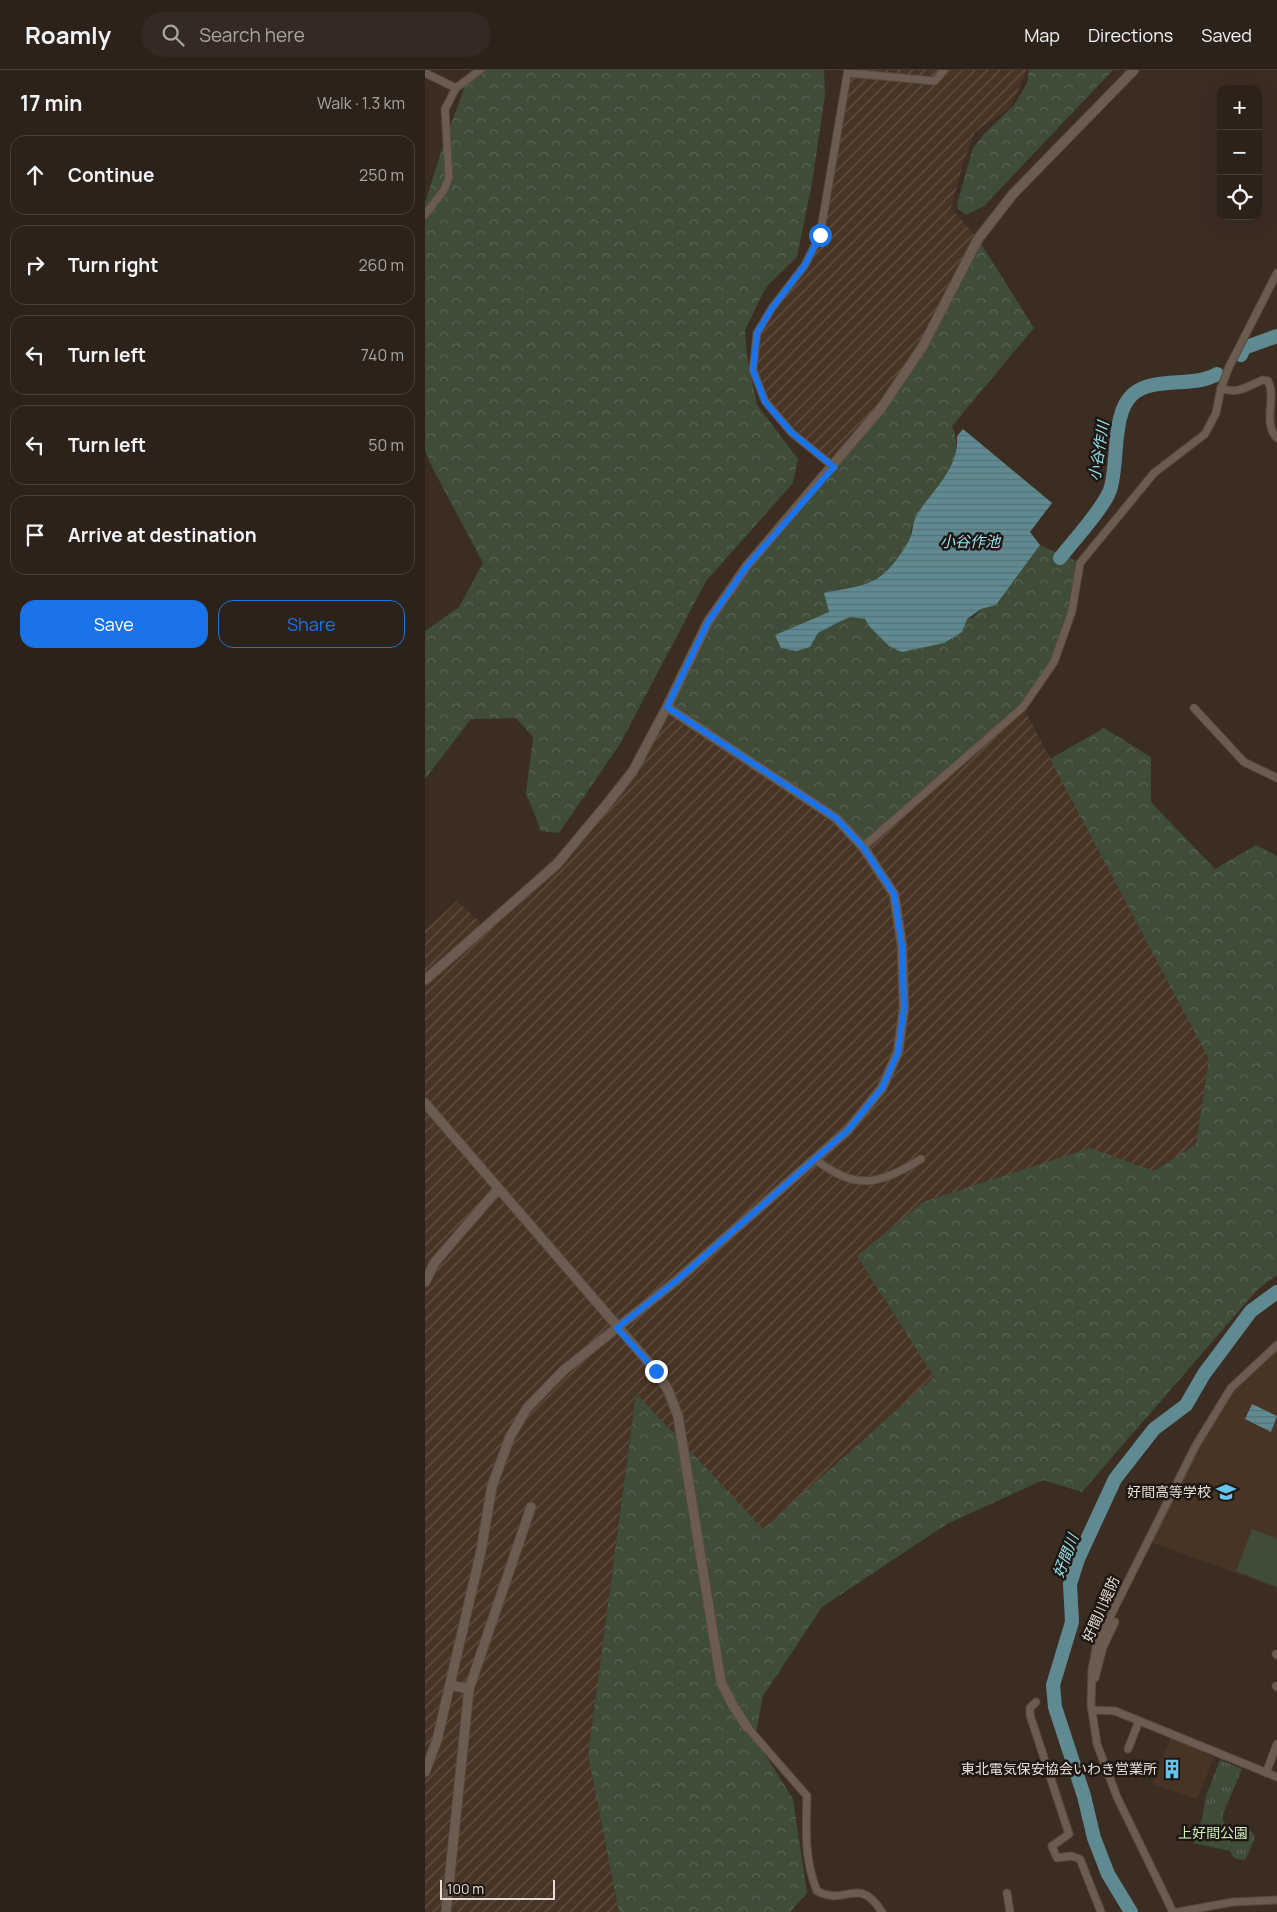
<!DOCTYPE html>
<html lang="en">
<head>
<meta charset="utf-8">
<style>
	body { margin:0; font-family:Manrope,"Noto Sans JP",sans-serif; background:#352a23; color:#f1f3f6 }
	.controls { position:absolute; right:15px; top:15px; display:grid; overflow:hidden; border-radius:10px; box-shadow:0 5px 20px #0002 }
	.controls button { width:45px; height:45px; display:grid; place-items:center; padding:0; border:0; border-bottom:1px solid #483f39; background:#2d221a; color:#f1f3f6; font:25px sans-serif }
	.scale { position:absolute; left:15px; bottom:12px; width:115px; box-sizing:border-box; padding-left:5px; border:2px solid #e8ded7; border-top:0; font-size:14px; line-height:18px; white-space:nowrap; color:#e8ded7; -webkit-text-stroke:4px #1e1712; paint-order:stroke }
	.stop { position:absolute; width:15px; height:15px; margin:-11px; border:4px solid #1a73e8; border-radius:50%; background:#fff }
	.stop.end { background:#1a73e8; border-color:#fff; box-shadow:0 1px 5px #0008 }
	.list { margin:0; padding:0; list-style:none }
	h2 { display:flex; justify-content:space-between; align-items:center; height:65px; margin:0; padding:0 20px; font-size:21px }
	h2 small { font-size:16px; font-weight:400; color:#a7a4a2 }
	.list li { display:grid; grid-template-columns:32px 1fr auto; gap:15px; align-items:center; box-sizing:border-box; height:80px; margin:0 10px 10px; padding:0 10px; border:1px solid #483f39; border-radius:15px }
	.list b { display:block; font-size:19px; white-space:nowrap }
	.list em { font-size:16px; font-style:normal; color:#a7a4a2 }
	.actions { display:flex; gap:10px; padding:15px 20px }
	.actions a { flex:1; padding:11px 0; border:1px solid #1a73e8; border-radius:15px; text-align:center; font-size:18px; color:#1a73e8 }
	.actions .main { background:#1a73e8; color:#fff }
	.icon { flex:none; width:28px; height:28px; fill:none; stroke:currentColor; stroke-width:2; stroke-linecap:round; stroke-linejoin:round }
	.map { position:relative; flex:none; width:852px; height:1842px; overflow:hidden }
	header { display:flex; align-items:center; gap:30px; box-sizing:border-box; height:70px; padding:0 25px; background:#2d221a; border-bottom:1px solid #483f39 }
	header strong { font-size:24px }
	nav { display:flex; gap:28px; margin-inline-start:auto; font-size:18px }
	.search { width:350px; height:45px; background:#352a23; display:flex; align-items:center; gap:12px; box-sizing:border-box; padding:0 18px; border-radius:28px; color:#a7a4a2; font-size:19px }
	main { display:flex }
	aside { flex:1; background:#2d221a }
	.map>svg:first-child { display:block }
	.built { fill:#483425 }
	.industrial { fill:url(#industrial-furrows) }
	.green { fill:#3e4c38 }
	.forest { fill:url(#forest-crowns) }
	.park { fill:url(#park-tufts) }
	.water { fill:url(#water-rules) }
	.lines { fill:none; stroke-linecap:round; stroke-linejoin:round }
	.river { stroke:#608a92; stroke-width:14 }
	.minor-casing { stroke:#564a40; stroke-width:9 }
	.tertiary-casing { stroke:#564a40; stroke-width:11 }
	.minor { stroke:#6c5c50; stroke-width:7 }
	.tertiary { stroke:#6c5c50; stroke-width:9 }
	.route { stroke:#1a73e8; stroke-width:6 }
	.labels { text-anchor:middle; stroke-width:5; stroke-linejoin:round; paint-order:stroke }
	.poi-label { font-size:14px; fill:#e8ded7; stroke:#1e1712; text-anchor:end }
	.street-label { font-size:14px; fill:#e8ded7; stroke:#1e1712 }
	.park-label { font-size:14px; fill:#cdf1bd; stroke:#1e1712 }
	.water-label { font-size:15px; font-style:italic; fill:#94e1ef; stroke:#1e1712 }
</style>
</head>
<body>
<header>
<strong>Roamly</strong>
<div class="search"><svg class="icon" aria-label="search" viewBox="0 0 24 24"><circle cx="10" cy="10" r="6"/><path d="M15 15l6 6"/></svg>Search here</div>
<nav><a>Map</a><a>Directions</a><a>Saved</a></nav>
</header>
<main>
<aside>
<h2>17 min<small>Walk · 1.3 km</small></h2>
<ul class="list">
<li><svg class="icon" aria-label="ahead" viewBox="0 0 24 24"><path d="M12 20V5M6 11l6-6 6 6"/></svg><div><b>Continue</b></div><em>250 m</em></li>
<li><svg class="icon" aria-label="right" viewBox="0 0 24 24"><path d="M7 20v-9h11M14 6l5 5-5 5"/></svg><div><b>Turn right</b></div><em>260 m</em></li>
<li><svg class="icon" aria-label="left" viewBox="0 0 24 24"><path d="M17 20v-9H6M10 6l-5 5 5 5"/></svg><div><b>Turn left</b></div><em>740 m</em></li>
<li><svg class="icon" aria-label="left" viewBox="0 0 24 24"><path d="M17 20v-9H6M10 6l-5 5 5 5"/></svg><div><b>Turn left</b></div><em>50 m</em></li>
<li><svg class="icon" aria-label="arrive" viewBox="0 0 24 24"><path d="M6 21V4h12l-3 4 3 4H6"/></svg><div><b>Arrive at destination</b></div></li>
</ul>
<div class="actions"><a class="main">Save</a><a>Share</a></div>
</aside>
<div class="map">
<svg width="852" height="1842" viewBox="0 0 852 1842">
	<defs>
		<pattern id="industrial-furrows" width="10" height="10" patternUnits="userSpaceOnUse" patternTransform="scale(1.25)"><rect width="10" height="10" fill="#483425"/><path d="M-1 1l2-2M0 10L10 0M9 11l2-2" fill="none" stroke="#625144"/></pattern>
		<pattern id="forest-crowns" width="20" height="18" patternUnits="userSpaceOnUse" patternTransform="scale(1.25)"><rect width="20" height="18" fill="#3e4c38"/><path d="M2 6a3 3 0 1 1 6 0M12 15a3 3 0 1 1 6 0" fill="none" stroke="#5a6554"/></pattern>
		<pattern id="park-tufts" width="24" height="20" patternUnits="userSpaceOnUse" patternTransform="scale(1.25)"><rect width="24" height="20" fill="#3e4c38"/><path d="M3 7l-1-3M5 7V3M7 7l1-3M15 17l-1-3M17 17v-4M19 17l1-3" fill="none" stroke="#5a6554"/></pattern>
		<pattern id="water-rules" width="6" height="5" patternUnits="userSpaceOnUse" patternTransform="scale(1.25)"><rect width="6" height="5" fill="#608a92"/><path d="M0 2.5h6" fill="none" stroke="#577175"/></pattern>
	</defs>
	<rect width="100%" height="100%" fill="#3c2d23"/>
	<!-- built -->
	<g class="built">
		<path d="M852 1277V1518L726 1472 773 1372 806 1318Z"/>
		<path d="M746 1667 778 1679V1682L789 1687 772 1729 727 1714Z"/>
	</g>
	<!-- industrial -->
	<g class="industrial">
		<path d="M423 0H602L585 38 550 62 538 94 526 138 553 169 498 276 409 397 367 363 340 331 328 300 332 263 380 195 395 165Z"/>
		<path d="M242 637H598L785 989 771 1074 729 1101 665 1078 432 1186 509 1307 338 1460 211 1323 163 1685 194 1842H0V860L32 831 60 857 182 734Z"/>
	</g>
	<!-- green -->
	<path class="green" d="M827 1459 852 1469V1517L811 1501Z"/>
	<!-- forest -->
	<g class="forest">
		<path d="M49 0H399L400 25 387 113 372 187 341 217 320 260 322 287 332 335 373 389 368 413 281 511 195 674 134 763 116 761 101 723 108 667 91 648 46 649 0 709V561L34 537 58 493 8 399 0 380V133L18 76 40 16Z"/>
		<path d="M604 0H688L559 136 541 145 533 139 532 134 548 78 559 64 589 35 602 13Z"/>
		<path d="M553 169 609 258 527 356C544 393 505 424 488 454 485 458 487 464 485 468 480 480 467 498 457 505 441 518 420 517 400 523L404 542 350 565 385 577 393 563 414 552 425 547 440 549 444 556 548 548 556 539 571 535 615 475 655 493 647 541 629 592 598 637 438 777 411 748 242 637 283 552 322 496 409 397 498 276Z"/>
		<path d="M679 658 726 687V732L790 799 831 775 852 786V1205L832 1220 657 1422 618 1410 522 1454 397 1537 338 1626 330 1668 368 1729 382 1823 365 1842H194L163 1685 211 1323 338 1459 509 1307 432 1186 498 1132 665 1078 729 1101 771 1074 784 989 625 689Z"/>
	</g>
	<!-- park -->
	<path class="park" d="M795 1690 817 1699 798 1744V1751L802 1756C813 1758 826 1756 830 1767L821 1789 817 1790 809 1788 805 1781 768 1773 777 1749 781 1726Z"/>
	<!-- water -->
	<g class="water">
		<path d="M538 359 627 433 605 462 615 475 571 535 556 539 542 549 537 562 519 573 477 582 464 576 444 556 440 549 425 547 414 552 393 563 385 577 371 581 356 578 350 565 404 542 399 523C419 518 441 518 457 505 467 498 480 479 485 468 489 460 486 454 493 443 509 418 534 399 532 366Z"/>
		<path d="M827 1334 852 1346 846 1362 820 1349Z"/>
	</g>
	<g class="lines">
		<!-- river -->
		<g class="river">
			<path d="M816 285 819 278 852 266"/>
			<path d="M635 488C649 470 678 439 685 420 694 394 686 343 708 324 729 306 770 318 792 304"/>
			<path d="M706 1842 683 1804 669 1768 659 1726 630 1637 628 1615 647 1552 645 1514 653 1489 690 1409 729 1359 761 1335 779 1304 826 1241 852 1222"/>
		</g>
		<defs>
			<g id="minor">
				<path d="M0 3 31 18"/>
				<path d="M424 3 510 11 519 0"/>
				<path d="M0 145 19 120 24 107 20 39 31 18 55 0"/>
				<path d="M796 318C813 325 822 316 838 310L843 311C852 328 837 352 852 368"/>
				<path d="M409 397 367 363 340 331 328 300 332 263 347 238 380 195 395 165 423 0"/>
				<path d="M769 638 819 692 852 708"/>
				<path d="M438 777 598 637 629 592 647 541 655 493 729 403 780 364 791 343 796 318 804 297 852 203"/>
				<path d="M390 1089C431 1122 455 1114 496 1089"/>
				<path d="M851 1584 852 1585"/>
				<path d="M670 1608 678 1577 690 1552"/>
				<path d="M851 1616 852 1617"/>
				<path d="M611 1632 605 1638V1645L644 1764 627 1776 632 1788 646 1786 655 1789 676 1842"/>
				<path d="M667 1640 690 1641 852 1707"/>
				<path d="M322 1657 382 1726C381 1759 379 1789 392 1821 422 1837 433 1804 457 1842"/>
				<path d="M703 1679 714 1651"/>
				<path d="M841 1703 852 1674"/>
				<path d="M582 1823 585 1842"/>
				<path d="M748 1842 692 1727 672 1674 666 1634 667 1600 672 1573 771 1375 806 1318 852 1275"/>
				<path d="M753 1842 808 1832 852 1830"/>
			</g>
			<g id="tertiary">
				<path d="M0 910 132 794 182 734 208 701 242 637 283 552 322 496 457 337 498 276 553 169 588 124 709 0"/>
				<path d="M0 1033 231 1301 243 1320 253 1346 296 1612 307 1634 322 1657"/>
				<path d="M0 1212 10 1192 73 1119"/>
				<path d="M25 1615 44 1619"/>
				<path d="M0 1702 12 1670 56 1481 67 1416 85 1367 102 1338 139 1300 251 1211 423 1060 457 1018 473 982 479 938 477 876 469 824 438 777 411 748 242 637"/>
				<path d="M21 1842 44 1619 106 1437"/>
			</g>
		</defs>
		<!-- minor casing -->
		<use href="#minor" class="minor-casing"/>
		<!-- tertiary casing -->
		<use href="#tertiary" class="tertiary-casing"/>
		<!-- minor -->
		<use href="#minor" class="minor"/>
		<!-- tertiary -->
		<use href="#tertiary" class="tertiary"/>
	</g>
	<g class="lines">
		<!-- route -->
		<path class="route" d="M231 1301 192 1258 251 1211 423 1060 457 1018 473 982 479 938 477 876 469 824 438 777 411 748 242 637 283 552 322 496 409 397 367 363 340 332 328 300 332 263 347 238 380 195 395 165"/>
	</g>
	<!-- icons -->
	<defs>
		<symbol id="school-bare" viewBox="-9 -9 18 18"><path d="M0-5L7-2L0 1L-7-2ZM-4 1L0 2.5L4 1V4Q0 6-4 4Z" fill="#66c4ef" stroke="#1e1712" stroke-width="2.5" paint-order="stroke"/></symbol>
		<symbol id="building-bare" viewBox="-9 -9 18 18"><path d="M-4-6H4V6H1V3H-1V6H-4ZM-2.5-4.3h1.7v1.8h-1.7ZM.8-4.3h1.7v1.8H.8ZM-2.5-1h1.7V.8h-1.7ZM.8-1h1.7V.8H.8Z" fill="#66c4ef" stroke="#1e1712" stroke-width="2.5" paint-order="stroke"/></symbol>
	</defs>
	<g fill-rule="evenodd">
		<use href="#school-bare" x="787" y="1408" width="28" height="28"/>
		<use href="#building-bare" x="733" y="1685" width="28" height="28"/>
	</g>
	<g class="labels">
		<!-- poi labels -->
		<g class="poi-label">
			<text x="786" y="1427">好間高等学校</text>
			<text x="732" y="1704">東北電気保安協会いわき営業所</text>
		</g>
		<!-- street labels -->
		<g class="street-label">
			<text transform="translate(676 1539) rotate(-66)" y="5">好間川堤防</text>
		</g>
		<!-- park labels -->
		<g class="park-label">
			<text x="788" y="1768">上好間公園</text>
		</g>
		<!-- water labels -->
		<g class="water-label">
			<text transform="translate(674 381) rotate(-81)" y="5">小谷作川</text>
			<text x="545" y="477">小谷作池</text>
			<text transform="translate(641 1486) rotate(-69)" y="5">好間川</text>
		</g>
	</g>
</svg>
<div class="controls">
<button>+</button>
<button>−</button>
<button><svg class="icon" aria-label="locate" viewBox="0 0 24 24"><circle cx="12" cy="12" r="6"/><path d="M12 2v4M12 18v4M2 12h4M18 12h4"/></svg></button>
</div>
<div class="scale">100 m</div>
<div class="stop" style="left:395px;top:165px"></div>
<div class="stop end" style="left:231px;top:1301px"></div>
</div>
</main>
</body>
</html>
